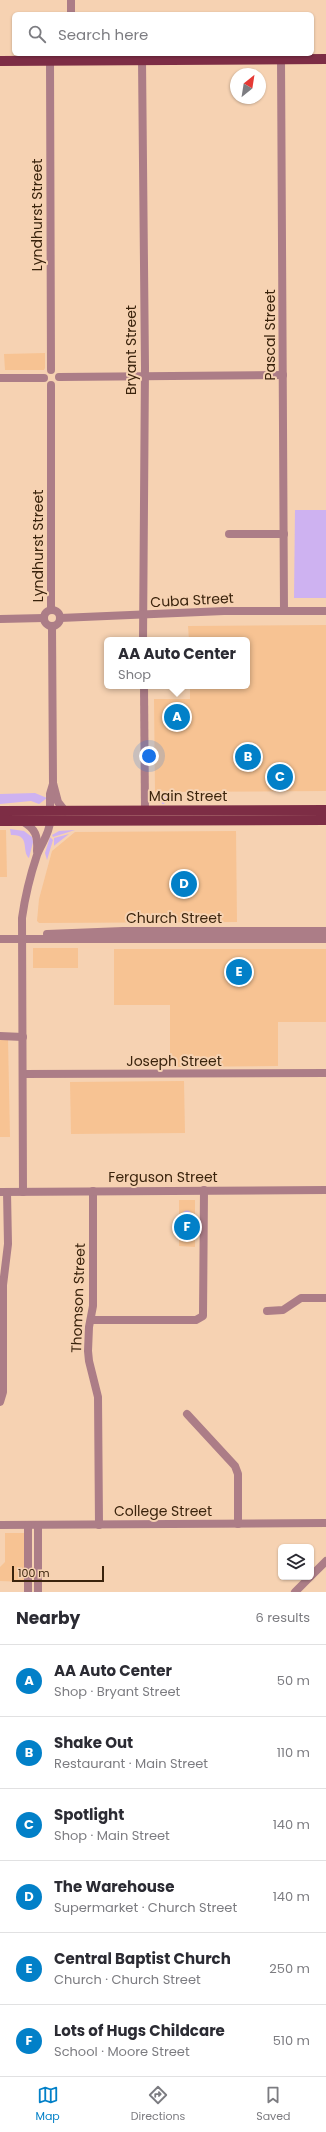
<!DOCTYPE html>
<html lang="en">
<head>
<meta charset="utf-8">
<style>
	body { margin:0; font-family:Poppins,sans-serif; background:#f7f7f7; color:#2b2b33 }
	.controls { position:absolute; right:12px; bottom:12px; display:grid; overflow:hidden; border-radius:6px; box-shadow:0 1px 3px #0004 }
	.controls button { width:36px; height:36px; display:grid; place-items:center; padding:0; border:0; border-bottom:1px solid #e1e1e2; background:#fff; color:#2b2b33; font:20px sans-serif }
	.compass { position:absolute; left:230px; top:68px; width:36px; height:36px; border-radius:50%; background:#fff; box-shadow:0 1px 3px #0004; rotate:30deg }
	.scale { position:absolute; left:12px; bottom:10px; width:92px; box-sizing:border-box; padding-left:4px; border:2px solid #3a230c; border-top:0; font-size:11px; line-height:14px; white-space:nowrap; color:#3a230c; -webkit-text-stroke:3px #f6d2b2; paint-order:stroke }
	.you { position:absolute; left:149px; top:756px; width:14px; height:14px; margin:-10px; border:3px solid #fff; border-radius:50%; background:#1a73e8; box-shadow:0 0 0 6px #1a73e833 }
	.badge { display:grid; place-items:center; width:26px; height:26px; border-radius:50%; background:#0280c8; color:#fff; font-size:13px; font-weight:700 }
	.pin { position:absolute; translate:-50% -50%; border:2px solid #fff; box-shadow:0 1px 4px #0006 }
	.popup { position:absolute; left:104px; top:637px; width:146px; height:52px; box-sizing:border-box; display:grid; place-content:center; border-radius:6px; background:#fff; filter:drop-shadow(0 1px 3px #0005); font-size:13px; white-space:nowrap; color:#7c7c81 }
	.popup b { font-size:15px; color:#2b2b33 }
	.popup::after { content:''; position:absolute; left:50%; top:100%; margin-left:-8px; border:8px solid transparent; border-top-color:#fff }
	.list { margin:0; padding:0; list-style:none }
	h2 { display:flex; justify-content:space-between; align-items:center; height:52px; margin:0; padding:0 16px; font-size:17px }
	h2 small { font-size:13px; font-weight:400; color:#7c7c81 }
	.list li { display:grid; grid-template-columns:26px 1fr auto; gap:12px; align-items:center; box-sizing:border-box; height:72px; padding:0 16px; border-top:1px solid #e1e1e2 }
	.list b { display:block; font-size:15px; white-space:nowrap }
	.list p { margin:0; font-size:13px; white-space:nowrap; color:#7c7c81 }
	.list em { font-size:13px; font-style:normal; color:#7c7c81 }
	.icon { flex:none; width:22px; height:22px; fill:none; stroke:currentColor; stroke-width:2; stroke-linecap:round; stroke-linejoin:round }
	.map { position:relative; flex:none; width:326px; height:1592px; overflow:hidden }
	.search { position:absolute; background:#fff; box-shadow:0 1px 3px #0004; left:12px; right:12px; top:12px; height:44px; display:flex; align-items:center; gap:10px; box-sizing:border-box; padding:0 14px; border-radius:6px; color:#7c7c81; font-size:15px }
	.sheet { height:484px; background:#fff }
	nav { display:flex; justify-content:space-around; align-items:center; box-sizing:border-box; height:56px; border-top:1px solid #e1e1e2; background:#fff; font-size:11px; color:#7c7c81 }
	nav a { display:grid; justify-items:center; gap:2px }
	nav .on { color:#0280c8 }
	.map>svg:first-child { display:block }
	.built { fill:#f7c393 }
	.green { fill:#ceb2f1 }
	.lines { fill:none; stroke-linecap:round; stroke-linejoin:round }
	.minor { stroke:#ac7d87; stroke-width:8 }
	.major { stroke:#7d2d45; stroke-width:10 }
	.labels { text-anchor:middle; stroke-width:4; stroke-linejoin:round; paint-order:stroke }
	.street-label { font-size:14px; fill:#3a230c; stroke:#f6d2b2 }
</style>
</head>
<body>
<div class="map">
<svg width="326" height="1592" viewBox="0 0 326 1592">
	<rect width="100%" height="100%" fill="#f6d2b2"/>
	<!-- built -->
	<g class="built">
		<path d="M45 353V368L44 370H5L4 354Z"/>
		<path d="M326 625V791L155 792 154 699H190V686H247V640H189L188 626Z"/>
		<path d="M0 830H6L7 877H0Z"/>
		<path d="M236 831 237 922 39 923 37 921 39 899 52 851 75 832Z"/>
		<rect x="33" y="948" width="45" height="20"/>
		<path d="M114 949H326V1022H278V1066L170 1067V1005H114Z"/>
		<path d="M0 1039H8L10 1137H0Z"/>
		<path d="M184 1081 185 1133 71 1134 70 1082Z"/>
		<path d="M179 1200H195V1247L179 1246Z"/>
		<path d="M5 1533H27L25 1582 0 1581V1567L5 1562Z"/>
	</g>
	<!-- green -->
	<g class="green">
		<path d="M295 510H326V598H294Z"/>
		<path d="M35 793 47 798 39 804 31 801 0 804V794Z"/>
		<path d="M161 796H170L164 804H162Z"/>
		<path d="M10 829 24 831 32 837 33 842 29 858C21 851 31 834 11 835Z"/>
		<path d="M75 830 53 837 52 835 59 831Z"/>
		<path d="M69 834 55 845 54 846V838Z"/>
		<path d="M50 837 53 840 47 860 45 853Z"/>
		<circle cx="187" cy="1215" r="4.5"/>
	</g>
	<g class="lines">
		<!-- minor -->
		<g class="minor">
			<path d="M71 0V14"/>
			<path d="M281 59 284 611"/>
			<path d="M142 60 145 367 143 640"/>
			<path d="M50 61 51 370"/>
			<path d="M59 377 283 375"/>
			<path d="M0 378H44"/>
			<path d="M51 385V610"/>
			<path d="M229 534H284"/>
			<circle cx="52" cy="618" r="8"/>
			<path d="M60 618 224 611H326"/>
			<path d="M0 619 44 618"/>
			<path d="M52 626 53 783 58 802 65 811"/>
			<path d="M144 686 145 810"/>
			<path d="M50 811V794L53 784"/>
			<path d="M22 821C36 829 38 836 37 851"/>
			<path d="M47 934 123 931H326"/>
			<path d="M0 939H326"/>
			<path d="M0 1036 23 1037"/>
			<path d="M23 1074 326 1073"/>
			<path d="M93 1191V1306L89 1327 88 1351 89 1361 98 1397 99 1525"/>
			<path d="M0 1192 326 1190"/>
			<path d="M23 1192 22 918C25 897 30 876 37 855 41 844 50 833 50 821"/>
			<path d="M267 1311 283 1310 301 1298H326"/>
			<path d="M91 1320H196L203 1316 204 1190"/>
			<path d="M0 1402 3 1392V1285L8 1244 7 1192"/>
			<path d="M187 1414 235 1466 238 1474V1524"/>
			<path d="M0 1525 326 1523"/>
			<path d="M28 1525V1592"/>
			<path d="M38 1525V1592"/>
			<path d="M311 1576 326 1561"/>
			<path d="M295 1592 310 1577"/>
		</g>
		<!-- major -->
		<g class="major">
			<path d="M0 61 326 59"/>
			<path d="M0 811 326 810"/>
			<path d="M0 821 326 820"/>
		</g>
	</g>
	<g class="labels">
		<!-- street labels -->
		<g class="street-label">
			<text transform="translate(37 215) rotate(-90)" y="5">Lyndhurst Street</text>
			<text transform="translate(270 335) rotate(-90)" y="5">Pascal Street</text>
			<text transform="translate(131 350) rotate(-90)" y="5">Bryant Street</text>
			<text transform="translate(38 546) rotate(-90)" y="5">Lyndhurst Street</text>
			<text transform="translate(192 600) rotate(-3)" y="5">Cuba Street</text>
			<text x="188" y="801">Main Street</text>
			<text x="174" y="923">Church Street</text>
			<text x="174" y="1066">Joseph Street</text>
			<text x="163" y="1182">Ferguson Street</text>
			<text transform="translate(78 1298) rotate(-88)" y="5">Thomson Street</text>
			<text x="163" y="1516">College Street</text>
		</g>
	</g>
</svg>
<div class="controls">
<button><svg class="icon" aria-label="layers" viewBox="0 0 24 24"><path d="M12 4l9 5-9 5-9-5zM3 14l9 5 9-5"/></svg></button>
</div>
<svg class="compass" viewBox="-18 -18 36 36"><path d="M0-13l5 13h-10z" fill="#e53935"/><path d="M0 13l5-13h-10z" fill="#7c7c81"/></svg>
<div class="scale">100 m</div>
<div class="you"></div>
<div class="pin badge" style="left:177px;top:717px">A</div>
<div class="popup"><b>AA Auto Center</b>Shop</div>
<div class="pin badge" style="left:248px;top:757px">B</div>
<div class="pin badge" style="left:280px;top:777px">C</div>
<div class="pin badge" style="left:184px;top:884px">D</div>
<div class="pin badge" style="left:239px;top:972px">E</div>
<div class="pin badge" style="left:187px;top:1227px">F</div>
<div class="search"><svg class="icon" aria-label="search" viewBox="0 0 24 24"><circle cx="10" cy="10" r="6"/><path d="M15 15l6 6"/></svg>Search here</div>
</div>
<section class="sheet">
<h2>Nearby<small>6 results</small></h2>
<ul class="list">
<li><span class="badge">A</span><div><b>AA Auto Center</b><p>Shop · Bryant Street</p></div><em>50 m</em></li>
<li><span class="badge">B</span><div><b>Shake Out</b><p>Restaurant · Main Street</p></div><em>110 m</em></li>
<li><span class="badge">C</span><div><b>Spotlight</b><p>Shop · Main Street</p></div><em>140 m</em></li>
<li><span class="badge">D</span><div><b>The Warehouse</b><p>Supermarket · Church Street</p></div><em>140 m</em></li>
<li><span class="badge">E</span><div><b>Central Baptist Church</b><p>Church · Church Street</p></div><em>250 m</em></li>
<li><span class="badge">F</span><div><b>Lots of Hugs Childcare</b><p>School · Moore Street</p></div><em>510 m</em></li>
</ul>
</section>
<nav>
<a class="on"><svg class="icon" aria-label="map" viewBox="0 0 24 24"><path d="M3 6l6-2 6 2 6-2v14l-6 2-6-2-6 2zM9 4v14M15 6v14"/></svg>Map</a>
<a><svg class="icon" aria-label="directions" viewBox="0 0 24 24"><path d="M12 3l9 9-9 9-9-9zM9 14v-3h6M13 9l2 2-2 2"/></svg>Directions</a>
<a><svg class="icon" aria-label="saved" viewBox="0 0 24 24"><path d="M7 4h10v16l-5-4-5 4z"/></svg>Saved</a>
</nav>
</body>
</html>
